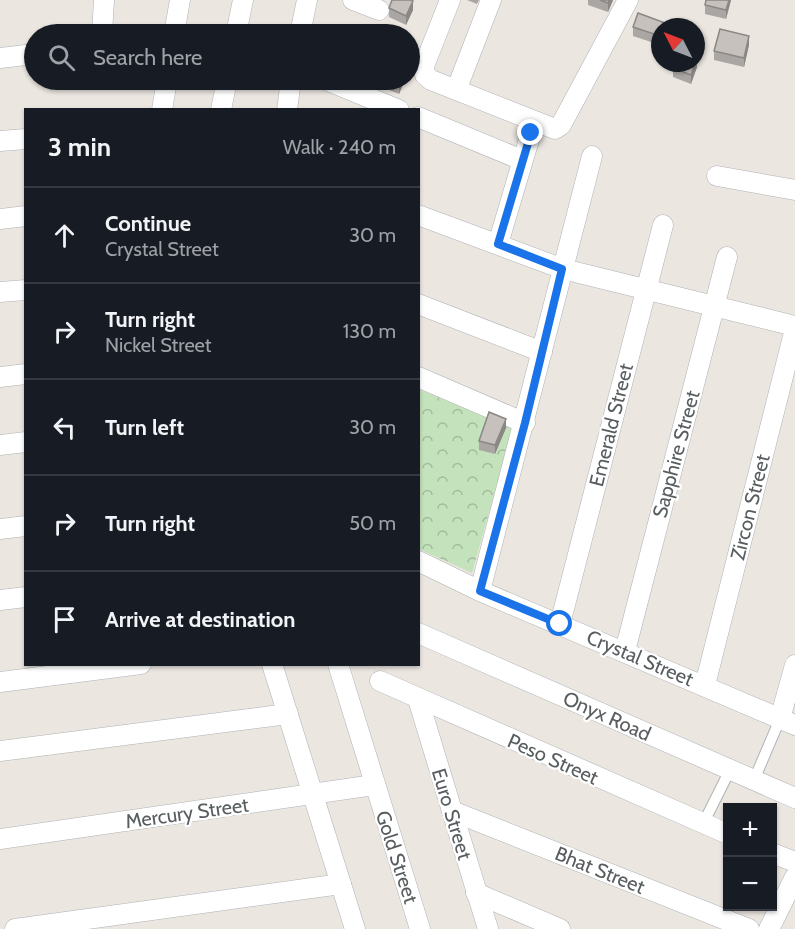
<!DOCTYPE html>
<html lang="en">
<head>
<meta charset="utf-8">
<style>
	body { margin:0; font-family:Cabin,sans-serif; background:#20242c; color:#f1f3f6 }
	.controls { position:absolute; right:18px; bottom:18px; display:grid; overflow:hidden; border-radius:0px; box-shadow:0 2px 4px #0004 }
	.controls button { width:54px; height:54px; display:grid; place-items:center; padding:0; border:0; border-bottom:2px solid #363941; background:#171b24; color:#f1f3f6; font:30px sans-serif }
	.compass { position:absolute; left:651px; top:18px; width:54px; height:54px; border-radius:50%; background:#171b24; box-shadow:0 2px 4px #0004; rotate:312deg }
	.stop { position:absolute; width:18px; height:18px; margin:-14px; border:4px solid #1a73e8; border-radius:50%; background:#fff }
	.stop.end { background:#1a73e8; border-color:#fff; box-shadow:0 2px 6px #0008 }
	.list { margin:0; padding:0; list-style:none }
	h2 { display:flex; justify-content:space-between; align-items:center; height:78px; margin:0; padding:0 24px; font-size:26px }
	h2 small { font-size:20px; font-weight:400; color:#9ea1a6 }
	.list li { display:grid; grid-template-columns:39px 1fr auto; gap:18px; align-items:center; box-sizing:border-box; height:96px; padding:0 24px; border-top:2px solid #363941 }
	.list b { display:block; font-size:22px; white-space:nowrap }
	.list p { margin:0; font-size:20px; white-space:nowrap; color:#9ea1a6 }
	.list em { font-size:20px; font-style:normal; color:#9ea1a6 }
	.icon { flex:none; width:33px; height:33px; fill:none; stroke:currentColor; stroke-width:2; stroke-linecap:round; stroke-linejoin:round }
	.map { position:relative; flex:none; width:795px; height:929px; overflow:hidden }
	.search { position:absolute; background:#171b24; box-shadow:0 2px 4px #0004; left:24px; top:24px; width:396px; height:66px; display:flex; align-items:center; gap:15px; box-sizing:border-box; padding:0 21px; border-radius:33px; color:#9ea1a6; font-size:22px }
	.panel { position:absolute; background:#171b24; box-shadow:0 2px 4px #0004; left:24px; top:108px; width:396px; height:558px; border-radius:0px }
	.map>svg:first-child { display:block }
	.park { fill:url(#park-crowns) }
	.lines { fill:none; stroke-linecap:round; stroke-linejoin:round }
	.lane-casing { stroke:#aeb2b5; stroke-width:12 }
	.street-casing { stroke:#aeb2b5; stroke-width:21 }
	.lane { stroke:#fff; stroke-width:10 }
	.street { stroke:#fff; stroke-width:20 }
	.wall { fill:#aaa6a3 }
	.shaded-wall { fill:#8b8784 }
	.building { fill:#c6c1bd; stroke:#8b8784; stroke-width:1.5 }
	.route { stroke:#1a73e8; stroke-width:8 }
	.labels { text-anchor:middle; stroke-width:4.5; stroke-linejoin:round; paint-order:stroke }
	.street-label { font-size:20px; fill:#585e60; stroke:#fff }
</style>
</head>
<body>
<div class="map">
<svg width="795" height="929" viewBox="0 0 795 929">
	<defs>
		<pattern id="park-crowns" width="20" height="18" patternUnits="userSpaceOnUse" patternTransform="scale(1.5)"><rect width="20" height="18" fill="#c4e3bc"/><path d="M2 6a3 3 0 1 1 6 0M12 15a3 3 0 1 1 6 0" fill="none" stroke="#a2bb9c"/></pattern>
	</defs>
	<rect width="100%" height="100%" fill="#ebe6e0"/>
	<!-- park -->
	<path class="park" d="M418 389 513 428 472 573 419 549Z"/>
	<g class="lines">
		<defs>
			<g id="lane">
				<path d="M754 780 780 719"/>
				<path d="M703 824 730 770"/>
			</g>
			<g id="street">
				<path d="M353 0 379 10"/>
				<path d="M450 0 424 66 425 75 431 80 555 129 561 125 628 0"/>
				<path d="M102 34 104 0"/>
				<path d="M174 34 180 0"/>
				<path d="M236 34 243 0"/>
				<path d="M300 34 307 0"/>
				<path d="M0 58 34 54"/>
				<path d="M326 80 399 110"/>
				<path d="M457 88 491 0"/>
				<path d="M162 110 167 80"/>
				<path d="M221 110 227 80"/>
				<path d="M287 110 291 80"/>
				<path d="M418 117 522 160"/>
				<path d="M0 141 26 139"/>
				<path d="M717 176 795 190"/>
				<path d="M418 215 563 269 795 326"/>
				<path d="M0 219 26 216"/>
				<path d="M498 244 531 133"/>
				<path d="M0 292 26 290"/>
				<path d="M418 304 542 352"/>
				<path d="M0 377 26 374"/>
				<path d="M418 377 525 423"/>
				<path d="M0 445 26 442"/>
				<path d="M0 529 26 526"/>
				<path d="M418 561 480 591 795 725"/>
				<path d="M480 591 592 156"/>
				<path d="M0 600 26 597"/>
				<path d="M560 624 663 225"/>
				<path d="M418 633 795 798"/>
				<path d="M625 651 727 257"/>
				<path d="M272 664 355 929"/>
				<path d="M338 664 420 929"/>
				<path d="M380 681 728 834"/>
				<path d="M0 682 141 664"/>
				<path d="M705 685 795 329"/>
				<path d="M418 699 488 929"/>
				<path d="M780 719 795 665"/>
				<path d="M0 751 288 714"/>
				<path d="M452 811 749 929"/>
				<path d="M0 839 374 785"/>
				<path d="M772 853 795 862"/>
				<path d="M476 893 560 929"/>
				<path d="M15 929 341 884"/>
				<path d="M769 929 795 877"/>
			</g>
		</defs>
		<!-- lane casing -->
		<use href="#lane" class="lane-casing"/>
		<!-- street casing -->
		<use href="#street" class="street-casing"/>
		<!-- lane -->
		<use href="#lane" class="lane"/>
		<!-- street -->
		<use href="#street" class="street"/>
	</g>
	<!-- wall -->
	<g class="wall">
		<path d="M467 0H479L477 4Z"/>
		<path d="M588 0H613L608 12 588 5Z"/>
		<path d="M731 0 726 19 705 14V5Z"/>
		<path d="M389 8 413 10 406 25 389 17Z"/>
		<path d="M633 27H665L660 45 633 36Z"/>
		<path d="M749 45 744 67 714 60V51Z"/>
		<path d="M697 67 691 84 673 77V68Z"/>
		<path d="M364 80H405L399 94Z"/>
		<path d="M506 428 495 454 479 450V441Z"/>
	</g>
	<!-- shaded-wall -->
	<g class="shaded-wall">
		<path d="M609 0H613L608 12V3Z"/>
		<path d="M729 0H731L726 19V10Z"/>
		<path d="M413 1V10L406 25V16Z"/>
		<path d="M749 36V45L744 67V58Z"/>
		<path d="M697 58V67L691 84V75L695 63H696Z"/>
		<path d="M401 80H405L399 94V85Z"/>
		<path d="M506 419V428L495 454V445Z"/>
	</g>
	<!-- building -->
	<g class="building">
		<path d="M392 0H411L413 1 406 16 389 8Z"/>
		<path d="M600 0H609L608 3Z"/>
		<path d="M706 0H729L726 10 705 5Z"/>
		<path d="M638 13 665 23 663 27H660V36L633 27Z"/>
		<path d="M314 25 336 34H310Z"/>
		<path d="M720 29 749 36 744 58 714 51Z"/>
		<path d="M675 63H695L691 75 673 68Z"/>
		<path d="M386 80H401L399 85Z"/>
		<path d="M489 412 506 419 495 445 479 441Z"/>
	</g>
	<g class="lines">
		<!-- route -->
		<path class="route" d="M531 133 498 244 562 269 525 423 480 591 560 624"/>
	</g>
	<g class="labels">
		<!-- street labels -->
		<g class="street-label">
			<text transform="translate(611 425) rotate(-76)" y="7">Emerald Street</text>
			<text transform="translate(676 454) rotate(-75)" y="7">Sapphire Street</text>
			<text transform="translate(750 507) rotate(-76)" y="7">Zircon Street</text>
			<text transform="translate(640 658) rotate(23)" y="7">Crystal Street</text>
			<text transform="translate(607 716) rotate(24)" y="7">Onyx Road</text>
			<text transform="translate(553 759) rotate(24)" y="7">Peso Street</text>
			<text transform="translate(187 813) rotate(-8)" y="7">Mercury Street</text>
			<text transform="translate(452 814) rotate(73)" y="7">Euro Street</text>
			<text transform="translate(397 857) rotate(72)" y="7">Gold Street</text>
			<text transform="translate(600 870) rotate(22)" y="7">Bhat Street</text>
		</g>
	</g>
</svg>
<div class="controls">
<button>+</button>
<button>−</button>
</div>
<svg class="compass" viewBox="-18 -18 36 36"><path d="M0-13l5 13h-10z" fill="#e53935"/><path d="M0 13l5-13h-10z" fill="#9ea1a6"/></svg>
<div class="stop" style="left:560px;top:624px"></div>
<div class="stop end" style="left:531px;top:133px"></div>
<div class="search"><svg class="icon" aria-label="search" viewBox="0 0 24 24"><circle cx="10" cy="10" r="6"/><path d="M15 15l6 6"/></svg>Search here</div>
<section class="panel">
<h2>3 min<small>Walk · 240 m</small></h2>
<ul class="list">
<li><svg class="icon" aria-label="ahead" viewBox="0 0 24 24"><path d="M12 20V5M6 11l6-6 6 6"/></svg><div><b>Continue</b><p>Crystal Street</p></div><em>30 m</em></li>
<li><svg class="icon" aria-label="right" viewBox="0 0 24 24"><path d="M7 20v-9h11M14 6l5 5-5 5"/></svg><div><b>Turn right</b><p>Nickel Street</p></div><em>130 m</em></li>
<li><svg class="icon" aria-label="left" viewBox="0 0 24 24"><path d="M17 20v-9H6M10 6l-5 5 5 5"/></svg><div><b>Turn left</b></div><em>30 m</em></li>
<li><svg class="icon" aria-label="right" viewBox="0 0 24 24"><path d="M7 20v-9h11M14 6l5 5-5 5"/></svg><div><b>Turn right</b></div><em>50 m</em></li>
<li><svg class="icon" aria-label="arrive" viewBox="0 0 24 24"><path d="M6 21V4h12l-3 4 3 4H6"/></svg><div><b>Arrive at destination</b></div></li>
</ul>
</section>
</div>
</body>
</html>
